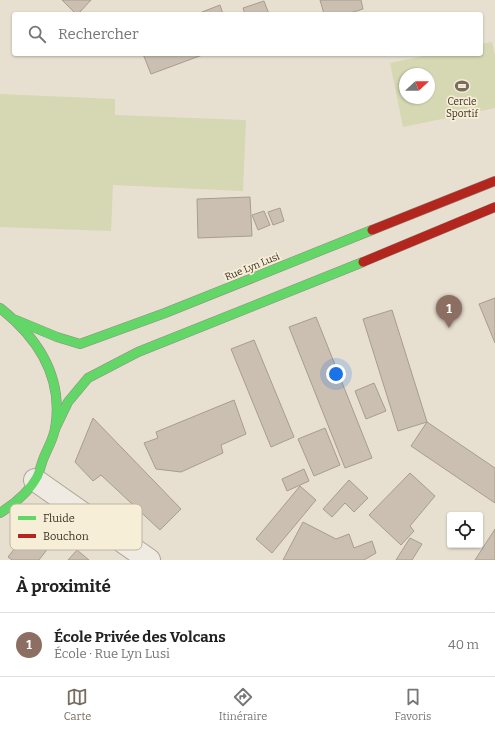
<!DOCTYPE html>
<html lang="fr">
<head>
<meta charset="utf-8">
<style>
	body { margin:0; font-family:Bitter,serif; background:#f6f6f6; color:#222 }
	.controls { position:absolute; right:12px; bottom:12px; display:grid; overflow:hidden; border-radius:4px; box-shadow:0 1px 3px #0004 }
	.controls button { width:36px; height:36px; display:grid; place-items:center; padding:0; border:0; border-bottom:1px solid #e0e0e0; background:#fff; color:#222; font:20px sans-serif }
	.compass { position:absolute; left:399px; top:68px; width:36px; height:36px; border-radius:50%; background:#fff; box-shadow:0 1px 3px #0004; rotate:68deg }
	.you { position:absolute; left:336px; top:374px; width:14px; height:14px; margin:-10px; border:3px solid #fff; border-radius:50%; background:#1a73e8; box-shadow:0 0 0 6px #1a73e833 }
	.badge { display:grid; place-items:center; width:26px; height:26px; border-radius:50%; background:#786c5e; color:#fff; font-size:13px; font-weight:700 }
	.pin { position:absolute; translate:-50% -33px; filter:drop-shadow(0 1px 2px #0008) }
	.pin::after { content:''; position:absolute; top:21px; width:14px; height:12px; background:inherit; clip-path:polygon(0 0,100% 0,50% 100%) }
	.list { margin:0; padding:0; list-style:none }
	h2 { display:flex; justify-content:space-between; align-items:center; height:52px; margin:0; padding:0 16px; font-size:17px }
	h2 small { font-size:13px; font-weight:400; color:#767676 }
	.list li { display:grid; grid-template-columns:26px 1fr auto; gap:12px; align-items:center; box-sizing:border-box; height:64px; padding:0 16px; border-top:1px solid #e0e0e0 }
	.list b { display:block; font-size:15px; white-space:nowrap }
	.list p { margin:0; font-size:13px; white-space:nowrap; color:#767676 }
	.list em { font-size:13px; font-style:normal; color:#767676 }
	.icon { flex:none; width:22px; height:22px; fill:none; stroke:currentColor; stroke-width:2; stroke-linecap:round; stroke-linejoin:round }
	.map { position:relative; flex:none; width:495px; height:560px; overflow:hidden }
	.search { position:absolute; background:#fff; box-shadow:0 1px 3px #0004; left:12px; right:12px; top:12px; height:44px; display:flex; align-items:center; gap:10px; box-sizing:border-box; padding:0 14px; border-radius:4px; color:#767676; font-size:15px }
	.sheet { height:116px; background:#fff }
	nav { display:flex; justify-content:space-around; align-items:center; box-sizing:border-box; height:56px; border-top:1px solid #e0e0e0; background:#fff; font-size:11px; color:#767676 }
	nav a { display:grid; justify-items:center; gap:2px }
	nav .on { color:#786c5e }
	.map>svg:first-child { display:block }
	.green { fill:#d6d7b3; fill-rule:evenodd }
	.building { fill:#cbbfb2; stroke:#a89c90 }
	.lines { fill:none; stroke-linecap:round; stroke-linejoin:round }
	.street-casing { stroke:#ada599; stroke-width:24 }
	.fast-casing { stroke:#928b80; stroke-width:10 }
	.jam-casing { stroke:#928b80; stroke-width:10 }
	.street { stroke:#efebe3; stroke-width:22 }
	.fast { stroke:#63d668; stroke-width:9 }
	.jam { stroke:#b3261e; stroke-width:9 }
	.labels { text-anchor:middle; stroke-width:3.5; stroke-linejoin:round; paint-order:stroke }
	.poi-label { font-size:10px; fill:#3d2e20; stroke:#f7eed8 }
	.street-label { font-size:10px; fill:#3d2e20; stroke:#f7eed8 }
	.key { fill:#f7eed8; stroke:#bfb4a1; stroke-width:1 }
	.key-label { font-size:11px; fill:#3d2e20 }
</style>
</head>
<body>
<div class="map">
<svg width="495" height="560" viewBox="0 0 495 560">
	<rect width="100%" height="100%" fill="#e7e0d1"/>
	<!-- green -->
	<g class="green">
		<path d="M492 42 495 56V108L403 127 390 63 433 54H481V44ZM405 74H429V98H405Z"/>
		<path d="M0 94 115 99V115L246 120 243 191 113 185 111 231 0 227Z"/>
	</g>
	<!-- building -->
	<g class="building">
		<path d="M62 0H91L78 14H76Z"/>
		<path d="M320 0H361L363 9 347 14H324Z"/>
		<path d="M264 1 269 14H245L243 8Z"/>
		<path d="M220 5 223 14H197Z"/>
		<path d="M143 54H205L151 74Z"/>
		<path d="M250 197 252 236 198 238 197 199Z"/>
		<path d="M280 208 284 221 273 225 268 212Z"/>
		<path d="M264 211 270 225 258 230 252 215Z"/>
		<path d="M495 298V343L479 304Z"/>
		<path d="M392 310 427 422 398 431 363 319Z"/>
		<path d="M316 317 372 458 345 468 289 327Z"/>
		<path d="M254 340 294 437 271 447 231 349Z"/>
		<path d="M374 383 386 411 366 419 355 391Z"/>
		<path d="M234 400 246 434 221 445 223 453 181 472 156 469 144 443 158 438 156 432Z"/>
		<path d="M93 418 181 509 160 530 101 475 93 481 75 462Z"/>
		<path d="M427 422 495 468V503L411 446Z"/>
		<path d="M325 428 340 465 314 476 298 439Z"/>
		<path d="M304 469 309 481 287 491 282 479Z"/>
		<path d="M410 473 435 496 410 526 414 531 401 545 369 515Z"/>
		<path d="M349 480 368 498 354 512 345 503 332 517 323 509Z"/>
		<path d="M300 486 316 500 272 553 256 539Z"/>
		<path d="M52 500 73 516 39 560H12L8 557Z"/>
		<path d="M303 522 336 539 349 534 354 548 372 541 376 553 364 560H283Z"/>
		<path d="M495 529V560H475Z"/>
		<path d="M410 538 422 544 412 560H396Z"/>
		<path d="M77 550 89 560H68Z"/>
	</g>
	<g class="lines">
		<defs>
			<path id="street" d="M35 480 149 560"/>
			<g id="fast">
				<path d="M0 308C38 338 64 378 55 429 53 439 48 448 44 457 41 464 40 471 37 477 29 492 14 504 0 513"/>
				<path d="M16 320 57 337 80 344 165 313 372 230"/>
				<path d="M55 429 68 402 88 378 138 352 363 262"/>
			</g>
			<g id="jam">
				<path d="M372 230 495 181"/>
				<path d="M363 262 495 207"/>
			</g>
		</defs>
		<!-- street casing -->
		<use href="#street" class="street-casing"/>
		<!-- fast casing -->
		<use href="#fast" class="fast-casing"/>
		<!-- jam casing -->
		<use href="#jam" class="jam-casing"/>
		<!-- street -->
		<use href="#street" class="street"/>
		<!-- fast -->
		<use href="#fast" class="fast"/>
		<!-- jam -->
		<use href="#jam" class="jam"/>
	</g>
	<!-- icons -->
	<defs>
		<symbol id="stadium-bare" viewBox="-9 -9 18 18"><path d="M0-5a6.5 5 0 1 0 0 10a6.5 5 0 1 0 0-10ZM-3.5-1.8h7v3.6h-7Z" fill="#786c5e" stroke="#f7eed8" stroke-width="2.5" paint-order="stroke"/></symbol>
	</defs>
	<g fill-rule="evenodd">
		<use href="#stadium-bare" x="452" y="76" width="20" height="20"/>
	</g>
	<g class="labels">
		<!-- poi labels -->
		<g class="poi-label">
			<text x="462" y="105">Cercle<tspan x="462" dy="12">Sportif</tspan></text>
		</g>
		<!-- street labels -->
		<g class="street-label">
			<text transform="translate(252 266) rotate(-22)" y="4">Rue Lyn Lusi</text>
		</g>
	</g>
	<!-- legend -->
	<rect x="10" y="504" width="132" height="46" rx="6" class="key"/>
	<rect x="18" y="516" width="18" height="4" fill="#63d668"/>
	<rect x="18" y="534" width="18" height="4" fill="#b3261e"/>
	<g class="key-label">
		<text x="43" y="522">Fluide</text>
		<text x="43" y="540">Bouchon</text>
	</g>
</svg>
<div class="controls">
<button><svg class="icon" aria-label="locate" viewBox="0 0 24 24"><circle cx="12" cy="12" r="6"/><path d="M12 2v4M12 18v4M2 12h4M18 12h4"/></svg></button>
</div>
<svg class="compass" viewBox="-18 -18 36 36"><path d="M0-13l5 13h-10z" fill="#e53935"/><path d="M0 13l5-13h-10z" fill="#767676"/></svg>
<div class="you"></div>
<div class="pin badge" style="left:449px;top:328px;background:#8d6e63">1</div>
<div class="search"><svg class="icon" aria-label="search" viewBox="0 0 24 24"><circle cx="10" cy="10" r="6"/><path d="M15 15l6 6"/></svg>Rechercher</div>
</div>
<section class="sheet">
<h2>À proximité<small></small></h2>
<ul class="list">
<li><span class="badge" style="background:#8d6e63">1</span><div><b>École Privée des Volcans</b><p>École · Rue Lyn Lusi</p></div><em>40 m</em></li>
</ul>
</section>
<nav>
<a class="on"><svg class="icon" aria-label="map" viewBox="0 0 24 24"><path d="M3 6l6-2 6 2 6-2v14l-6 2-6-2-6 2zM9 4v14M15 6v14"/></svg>Carte</a>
<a><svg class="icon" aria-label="directions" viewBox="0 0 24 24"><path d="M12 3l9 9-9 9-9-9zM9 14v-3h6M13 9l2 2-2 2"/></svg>Itinéraire</a>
<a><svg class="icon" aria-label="saved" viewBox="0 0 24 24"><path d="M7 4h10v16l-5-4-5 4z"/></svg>Favoris</a>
</nav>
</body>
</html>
